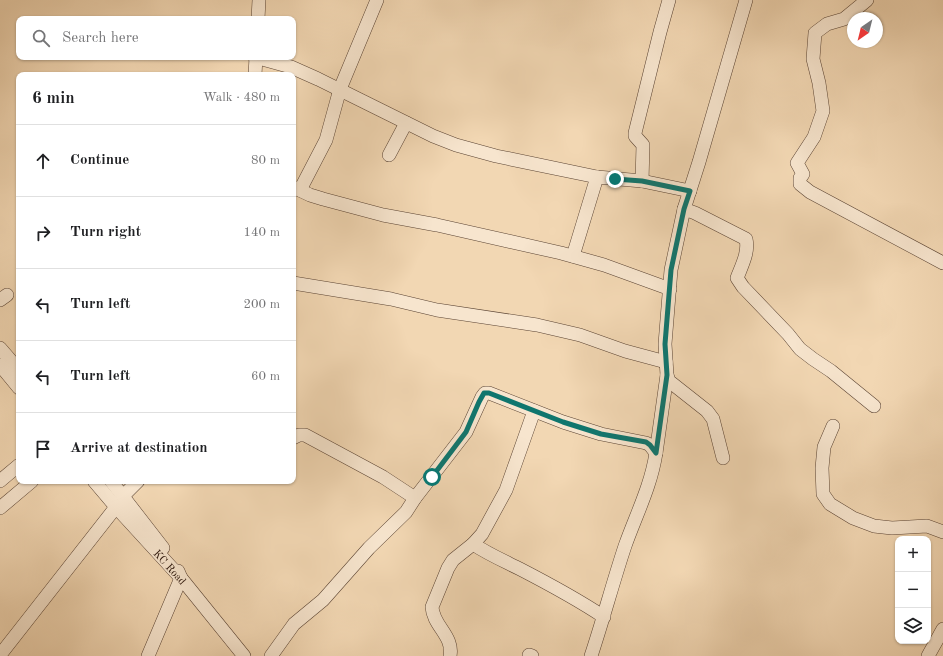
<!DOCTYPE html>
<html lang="en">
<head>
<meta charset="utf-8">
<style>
	body { margin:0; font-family:"Old Standard TT",serif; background:#f2f2f2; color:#202124 }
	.controls { position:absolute; right:12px; bottom:12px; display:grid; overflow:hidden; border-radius:8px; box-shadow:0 1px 3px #0004 }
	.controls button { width:36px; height:36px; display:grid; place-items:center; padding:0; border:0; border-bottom:1px solid #e0e0e0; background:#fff; color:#202124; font:20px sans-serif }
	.compass { position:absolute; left:847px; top:12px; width:36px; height:36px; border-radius:50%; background:#fff; box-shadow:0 1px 3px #0004; rotate:215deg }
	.stop { position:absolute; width:12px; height:12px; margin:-9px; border:3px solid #0f766e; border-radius:50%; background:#fff }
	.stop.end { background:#0f766e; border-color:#fff; box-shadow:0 1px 4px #0008 }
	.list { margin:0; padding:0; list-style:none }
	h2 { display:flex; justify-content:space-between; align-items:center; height:52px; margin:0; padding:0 16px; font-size:17px }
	h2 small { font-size:13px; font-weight:400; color:#757577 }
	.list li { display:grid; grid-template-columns:26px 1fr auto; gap:12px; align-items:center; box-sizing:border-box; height:72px; padding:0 16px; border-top:1px solid #e0e0e0 }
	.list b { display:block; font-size:15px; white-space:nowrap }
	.list em { font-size:13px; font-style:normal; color:#757577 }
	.icon { flex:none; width:22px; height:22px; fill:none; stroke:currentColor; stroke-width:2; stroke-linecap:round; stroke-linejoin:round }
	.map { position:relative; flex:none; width:943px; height:656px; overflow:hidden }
	.search { position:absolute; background:#fff; box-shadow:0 1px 3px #0004; left:16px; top:16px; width:280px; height:44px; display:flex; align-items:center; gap:10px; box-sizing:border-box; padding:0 14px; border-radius:8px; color:#757577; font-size:15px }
	.panel { position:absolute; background:#fff; box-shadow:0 1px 3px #0004; left:16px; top:72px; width:280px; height:412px; border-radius:8px }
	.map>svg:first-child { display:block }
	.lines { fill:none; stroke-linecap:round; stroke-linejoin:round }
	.minor-casing { stroke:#5a4333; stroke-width:14 }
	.minor { stroke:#f7e5ce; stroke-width:13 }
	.route { stroke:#0f766e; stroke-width:5 }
	.labels { text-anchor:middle; stroke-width:3; stroke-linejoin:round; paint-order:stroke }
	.street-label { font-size:11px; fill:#281208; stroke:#f7e5ce }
</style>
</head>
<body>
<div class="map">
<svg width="943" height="656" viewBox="0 0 943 656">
	<rect width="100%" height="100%" fill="#f2d7b3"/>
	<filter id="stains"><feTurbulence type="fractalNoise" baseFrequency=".005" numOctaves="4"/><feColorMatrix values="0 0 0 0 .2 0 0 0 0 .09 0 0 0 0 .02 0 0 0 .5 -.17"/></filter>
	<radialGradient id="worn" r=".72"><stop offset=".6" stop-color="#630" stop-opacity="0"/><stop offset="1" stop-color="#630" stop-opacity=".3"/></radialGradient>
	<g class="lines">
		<defs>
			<g id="minor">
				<path d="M867 0 844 19 827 24 815 33 813 59 819 83 823 111 814 137 797 163 803 174 800 178V184L810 192 943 263"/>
				<path d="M258 19 259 0"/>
				<path d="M255 57 291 67 318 79 433 136 456 145 496 156 597 177 642 181 690 191"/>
				<path d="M255 75 256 57"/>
				<path d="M389 155 406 123"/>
				<path d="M642 181 643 145 635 136V133L660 32 669 0"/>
				<path d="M293 187 310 195 323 199 383 215 437 225 561 253 604 265 670 289"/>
				<path d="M300 190 326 140 340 89 377 0"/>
				<path d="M684 209 695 213 746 239C749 252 742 265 737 278L743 287 788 334 800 349 813 359 831 371 874 406"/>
				<path d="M573 256 597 177"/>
				<path d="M293 283 391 299 437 310 537 325 580 335 625 351 666 362"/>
				<path d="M0 300 7 295"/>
				<path d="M0 348 19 370"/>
				<path d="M0 365 19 388"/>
				<path d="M833 426 824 447 822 468 823 494 830 504 853 518 874 526 892 528 927 526 943 532"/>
				<path d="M293 438 299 435H305L383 477 415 498"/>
				<path d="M656 453 667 375"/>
				<path d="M723 458 713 419 707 411 669 381 667 375 665 344 671 270 684 209 699 162 746 0"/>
				<path d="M0 481 19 465"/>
				<path d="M94 481 116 507 181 578 244 656"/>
				<path d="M111 481 163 548"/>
				<path d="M123 496 138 481"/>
				<path d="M0 508 32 481"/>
				<path d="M473 544C488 554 504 561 520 569 549 584 577 599 604 617"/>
				<path d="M0 655 116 507"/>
				<path d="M529 655 532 656"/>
				<path d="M148 656 181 578 178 571"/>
				<path d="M271 656 294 624 323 600 369 548 406 512 415 498 466 432 482 397 485 393H489L563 422 601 434 646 443 650 445 656 453C651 486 636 515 625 546 613 582 603 620 591 656"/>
				<path d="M450 656C454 636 433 626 432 607L448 568 453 560 473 544 482 534 506 490 534 411"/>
				<path d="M928 656 943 629"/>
			</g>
		</defs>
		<!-- minor casing -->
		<use href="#minor" class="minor-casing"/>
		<!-- minor -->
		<use href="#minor" class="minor"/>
	</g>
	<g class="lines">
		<!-- route -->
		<path class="route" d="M432 477 466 432 479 402 484 393H489L563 422 601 434 646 442 650 445 656 453 667 375 665 344 671 270 684 209 690 191 642 181 615 179"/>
	</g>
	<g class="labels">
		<!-- street labels -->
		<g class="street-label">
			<text transform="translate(170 567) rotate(48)" y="4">KC Road</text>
		</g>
	</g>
	<rect width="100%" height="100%" filter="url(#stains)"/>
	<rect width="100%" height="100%" fill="url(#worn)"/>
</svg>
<div class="controls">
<button>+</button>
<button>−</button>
<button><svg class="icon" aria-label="layers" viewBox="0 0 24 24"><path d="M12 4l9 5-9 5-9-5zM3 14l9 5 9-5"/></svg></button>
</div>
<svg class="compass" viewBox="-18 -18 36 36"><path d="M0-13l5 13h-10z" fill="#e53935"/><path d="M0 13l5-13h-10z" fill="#757577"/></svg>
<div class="stop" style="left:432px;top:477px"></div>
<div class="stop end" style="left:615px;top:179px"></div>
<div class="search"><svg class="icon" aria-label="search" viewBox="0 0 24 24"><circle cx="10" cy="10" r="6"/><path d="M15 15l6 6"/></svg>Search here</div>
<section class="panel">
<h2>6 min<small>Walk · 480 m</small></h2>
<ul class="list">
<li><svg class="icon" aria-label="ahead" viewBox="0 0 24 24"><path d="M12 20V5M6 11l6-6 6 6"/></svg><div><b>Continue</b></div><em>80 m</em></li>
<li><svg class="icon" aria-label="right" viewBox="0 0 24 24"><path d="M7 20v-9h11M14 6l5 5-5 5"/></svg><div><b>Turn right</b></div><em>140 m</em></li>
<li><svg class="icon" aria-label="left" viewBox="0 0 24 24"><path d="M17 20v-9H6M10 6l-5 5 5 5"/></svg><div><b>Turn left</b></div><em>200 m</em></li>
<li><svg class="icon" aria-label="left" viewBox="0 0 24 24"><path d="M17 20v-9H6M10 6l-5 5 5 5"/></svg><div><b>Turn left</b></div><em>60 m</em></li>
<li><svg class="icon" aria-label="arrive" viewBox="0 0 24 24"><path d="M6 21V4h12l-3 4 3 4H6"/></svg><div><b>Arrive at destination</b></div></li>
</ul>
</section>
</div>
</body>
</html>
